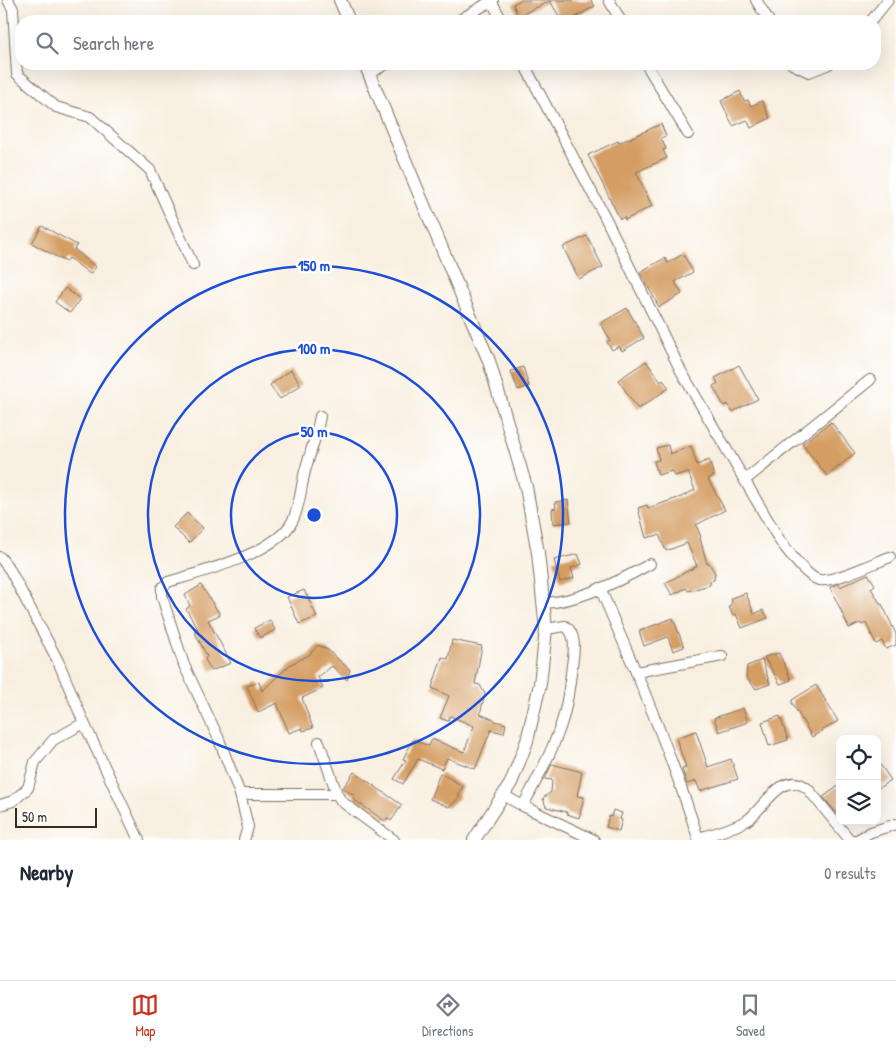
<!DOCTYPE html>
<html lang="en">
<head>
<meta charset="utf-8">
<style>
	body { margin:0; font-family:"Patrick Hand",sans-serif; background:#f2f2f3; color:#1f2937 }
	.controls { position:absolute; right:15px; bottom:15px; display:grid; overflow:hidden; border-radius:10px; box-shadow:0 5px 20px #0002 }
	.controls button { width:45px; height:45px; display:grid; place-items:center; padding:0; border:0; border-bottom:1px solid #e0e1e3; background:#fff; color:#1f2937; font:25px sans-serif }
	.scale { position:absolute; left:15px; bottom:12px; width:82px; box-sizing:border-box; padding-left:5px; border:2px solid #3b2a1e; border-top:0; font-size:14px; line-height:18px; white-space:nowrap; color:#3b2a1e; -webkit-text-stroke:4px #fff; paint-order:stroke }
	.list { margin:0; padding:0; list-style:none }
	h2 { display:flex; justify-content:space-between; align-items:center; height:65px; margin:0; padding:0 20px; font-size:21px }
	h2 small { font-size:16px; font-weight:400; color:#747a83 }
	.icon { flex:none; width:28px; height:28px; fill:none; stroke:currentColor; stroke-width:2; stroke-linecap:round; stroke-linejoin:round }
	.map { position:relative; flex:none; width:896px; height:840px; overflow:hidden }
	.search { position:absolute; background:#fff; box-shadow:0 5px 20px #0002; left:15px; right:15px; top:15px; height:55px; display:flex; align-items:center; gap:12px; box-sizing:border-box; padding:0 18px; border-radius:20px; color:#747a83; font-size:19px }
	.sheet { height:140px; background:#fff }
	nav { display:flex; justify-content:space-around; align-items:center; box-sizing:border-box; height:70px; border-top:1px solid #e0e1e3; background:#fff; font-size:14px; color:#747a83 }
	nav a { display:grid; justify-items:center; gap:2px }
	nav .on { color:#c8321e }
	.map>svg:first-child { display:block }
	.building { fill:#d49d62 }
	.lines { fill:none; stroke-linecap:round; stroke-linejoin:round }
	.minor-casing { stroke:#7d6f62; stroke-width:12 }
	.tertiary-casing { stroke:#7d6f62; stroke-width:14 }
	.minor { stroke:#fff; stroke-width:10 }
	.tertiary { stroke:#fff; stroke-width:12 }
	.ring { fill:none; stroke:#1d4ed8; stroke-width:2.5 }
	.centre { fill:#1d4ed8; stroke:#fff; stroke-width:2.5 }
	.ring-label { font-size:15px; text-anchor:middle; font-weight:bold; fill:#1d4ed8; stroke:#fff; stroke-width:5; stroke-linejoin:round; paint-order:stroke }
</style>
</head>
<body>
<div class="map">
<svg width="896" height="840" viewBox="0 0 896 840">
	<rect width="100%" height="100%" fill="#fff"/>
	<filter id="ink" filterUnits="userSpaceOnUse"><feTurbulence type="fractalNoise" baseFrequency=".02" numOctaves="2"/><feDisplacementMap in="SourceGraphic" scale="10" xChannelSelector="R" yChannelSelector="G"/><feConvolveMatrix kernelMatrix="1 2 1 2 8 2 1 2 1" color-interpolation-filters="sRGB"/></filter>
	<filter id="wash" filterUnits="userSpaceOnUse"><feTurbulence type="fractalNoise" baseFrequency=".0096" numOctaves="4" result="noise"/><feDisplacementMap in="SourceGraphic" scale="20" xChannelSelector="R" yChannelSelector="G"/><feGaussianBlur stdDeviation="1.12" result="paint"/><feColorMatrix in="noise" values="0 0 0 0 0 0 0 0 0 0 0 0 0 0 0 0 0 1.4 0 .05"/><feComposite in="paint" operator="in"/></filter>
	<g filter="url(#wash)">
		<rect width="100%" height="100%" fill="#f8efe0"/>
		<g id="blocks">
			<!-- building -->
			<g class="building">
				<path d="M521 0H591L595 6 569 21H562L550 1 518 16 513 4Z"/>
				<path d="M740 91 744 101 748 100 751 106 762 101 770 118 751 128 747 120 733 126 721 101Z"/>
				<path d="M661 124 666 136 661 138 666 149 663 150 667 158 636 172 652 206 625 220 624 217 620 219 588 155 618 141 619 143Z"/>
				<path d="M42 226 77 245 74 249 96 267 90 274 69 258 66 262 32 243Z"/>
				<path d="M587 236 603 267 579 279 563 247Z"/>
				<path d="M683 254 693 272 675 282 682 294 659 307 640 272 665 258 668 263Z"/>
				<path d="M65 288 80 299 70 313 55 302Z"/>
				<path d="M627 308 644 338 622 351 619 346 612 350 607 342 610 340 601 323Z"/>
				<path d="M646 361 661 382 663 380 669 388 638 409 618 380Z"/>
				<path d="M739 365 758 399 732 412 728 404 724 406 713 386 718 383 715 378Z"/>
				<path d="M523 367 529 386 518 390 511 371Z"/>
				<path d="M291 370 301 385 280 399 270 385Z"/>
				<path d="M831 422 855 453 827 476 802 444Z"/>
				<path d="M668 445 670 454 691 446 697 465 709 460 714 476 708 479 725 510 696 525 701 537 700 538 707 564 709 563 715 573 714 580 710 581V585L688 591 686 588 672 595 665 583 697 566 687 543 666 551 659 535 646 538 638 508 647 505 648 508 681 497 695 490 688 472 674 476 672 471 658 475 654 461 659 460 656 448Z"/>
				<path d="M568 500 571 522 553 524 552 509 556 508 555 502Z"/>
				<path d="M187 513 203 528 189 543 173 527Z"/>
				<path d="M578 554 582 564 571 568 574 578 560 582 554 560Z"/>
				<path d="M868 574 875 585 871 588 881 605 882 604 896 634V645L886 649 882 641 876 644 866 623 862 625 860 623 849 628 830 587 839 584 840 587Z"/>
				<path d="M201 585 220 615 208 620 231 663 211 671 205 659 207 656 194 631 198 629 186 609 190 606 185 595Z"/>
				<path d="M304 590 317 617 299 624 287 597Z"/>
				<path d="M746 593 754 614 763 610 768 618 742 628 736 614 733 616 729 607 732 603 731 598Z"/>
				<path d="M673 618 684 647 673 651 668 637 644 646 639 631Z"/>
				<path d="M270 620 275 630 260 638 254 628Z"/>
				<path d="M452 640 482 646 475 684 480 685 485 694 480 714 495 720V721L506 724 504 733 491 730 475 769 447 758 442 769 418 759 403 784 394 779 406 760 403 759 413 740 429 746 432 739 464 752 474 726 450 716 448 721 440 718 449 696 432 688 442 657 448 659Z"/>
				<path d="M318 645 328 650 350 670 347 680 332 666 318 677 323 688 302 698 313 728 303 731 302 728 289 733 277 703 258 712 247 686 259 682 262 691 291 664 309 655Z"/>
				<path d="M779 653 791 680 780 684 764 657Z"/>
				<path d="M762 660 770 684 756 689 746 677 747 666Z"/>
				<path d="M816 685 838 721 812 737 792 703V700Z"/>
				<path d="M743 708 748 722 719 732 714 718Z"/>
				<path d="M780 716 788 740 769 746 762 722Z"/>
				<path d="M696 731 708 767 731 759 738 779 700 791 696 781 687 784 682 769 686 768 676 738Z"/>
				<path d="M877 760 891 780 877 789Z"/>
				<path d="M552 764 582 772 577 796 584 797 579 818 567 814V812L546 807 543 798 551 792 552 780 545 779Z"/>
				<path d="M354 772 402 805 391 821 387 818 385 821 353 799 355 796 343 788Z"/>
				<path d="M440 773 463 786 459 793V798L449 807 430 799Z"/>
				<path d="M840 785V817L823 797Z"/>
				<path d="M613 810 622 813 620 819 622 820 619 831 606 827 609 816 611 817Z"/>
			</g>
		</g>
	</g>
	<g filter="url(#ink)">
		<use href="#blocks" fill-opacity="0" stroke="#7d6f62" stroke-width="1"/>
		<g class="lines">
			<defs>
				<g id="minor">
					<path d="M8 0 13 9 17 74 56 107 90 117 150 170 193 265"/>
					<path d="M609 0 621 21"/>
					<path d="M756 0 769 21"/>
					<path d="M492 2 502 21"/>
					<path d="M458 21 493 0"/>
					<path d="M871 21 888 0"/>
					<path d="M524 64 606 219 681 371 780 541C789 552 806 577 819 580 832 583 876 562 890 557"/>
					<path d="M646 64 688 134"/>
					<path d="M792 64 809 72 829 64"/>
					<path d="M369 74 386 64"/>
					<path d="M745 480 870 380"/>
					<path d="M0 557 10 570 58 661 84 723 139 840"/>
					<path d="M600 588 636 672"/>
					<path d="M545 603C579 601 620 581 650 564"/>
					<path d="M546 629 565 626C577 633 574 652 572 665 570 683 568 701 563 718 554 749 538 777 523 806L594 840"/>
					<path d="M722 656 636 672C659 727 680 781 698 838 714 834 731 829 746 821 763 811 782 767 808 789L850 840H857L871 832 896 824"/>
					<path d="M319 742 337 794 341 801 394 840"/>
					<path d="M240 794H337"/>
					<path d="M503 795 523 806"/>
					<path d="M0 805 13 801 28 788 35 762 53 740 84 723"/>
					<path d="M244 840 248 827 240 794 218 737 184 665 162 597V588L168 582C201 572 278 553 293 520 300 505 301 487 305 471 310 453 317 435 320 416"/>
				</g>
				<g id="tertiary">
					<path d="M340 0 349 21"/>
					<path d="M365 64 489 361 526 487 538 553 546 629 540 684 527 741 511 783 474 840"/>
				</g>
			</defs>
			<!-- minor casing -->
			<use href="#minor" class="minor-casing"/>
			<!-- tertiary casing -->
			<use href="#tertiary" class="tertiary-casing"/>
			<!-- minor -->
			<use href="#minor" class="minor"/>
			<!-- tertiary -->
			<use href="#tertiary" class="tertiary"/>
		</g>
	</g>
	<!-- distance rings -->
	<g class="ring">
		<circle cx="314" cy="515" r="83"/>
		<circle cx="314" cy="515" r="166"/>
		<circle cx="314" cy="515" r="249"/>
	</g>
	<circle cx="314" cy="515" r="8" class="centre"/>
	<g class="ring-label">
		<text x="314" y="271">150 m</text>
		<text x="314" y="354">100 m</text>
		<text x="314" y="437">50 m</text>
	</g>
</svg>
<div class="controls">
<button><svg class="icon" aria-label="locate" viewBox="0 0 24 24"><circle cx="12" cy="12" r="6"/><path d="M12 2v4M12 18v4M2 12h4M18 12h4"/></svg></button>
<button><svg class="icon" aria-label="layers" viewBox="0 0 24 24"><path d="M12 4l9 5-9 5-9-5zM3 14l9 5 9-5"/></svg></button>
</div>
<div class="scale">50 m</div>
<div class="search"><svg class="icon" aria-label="search" viewBox="0 0 24 24"><circle cx="10" cy="10" r="6"/><path d="M15 15l6 6"/></svg>Search here</div>
</div>
<section class="sheet">
<h2>Nearby<small>0 results</small></h2>
<ul class="list">
</ul>
</section>
<nav>
<a class="on"><svg class="icon" aria-label="map" viewBox="0 0 24 24"><path d="M3 6l6-2 6 2 6-2v14l-6 2-6-2-6 2zM9 4v14M15 6v14"/></svg>Map</a>
<a><svg class="icon" aria-label="directions" viewBox="0 0 24 24"><path d="M12 3l9 9-9 9-9-9zM9 14v-3h6M13 9l2 2-2 2"/></svg>Directions</a>
<a><svg class="icon" aria-label="saved" viewBox="0 0 24 24"><path d="M7 4h10v16l-5-4-5 4z"/></svg>Saved</a>
</nav>
</body>
</html>
